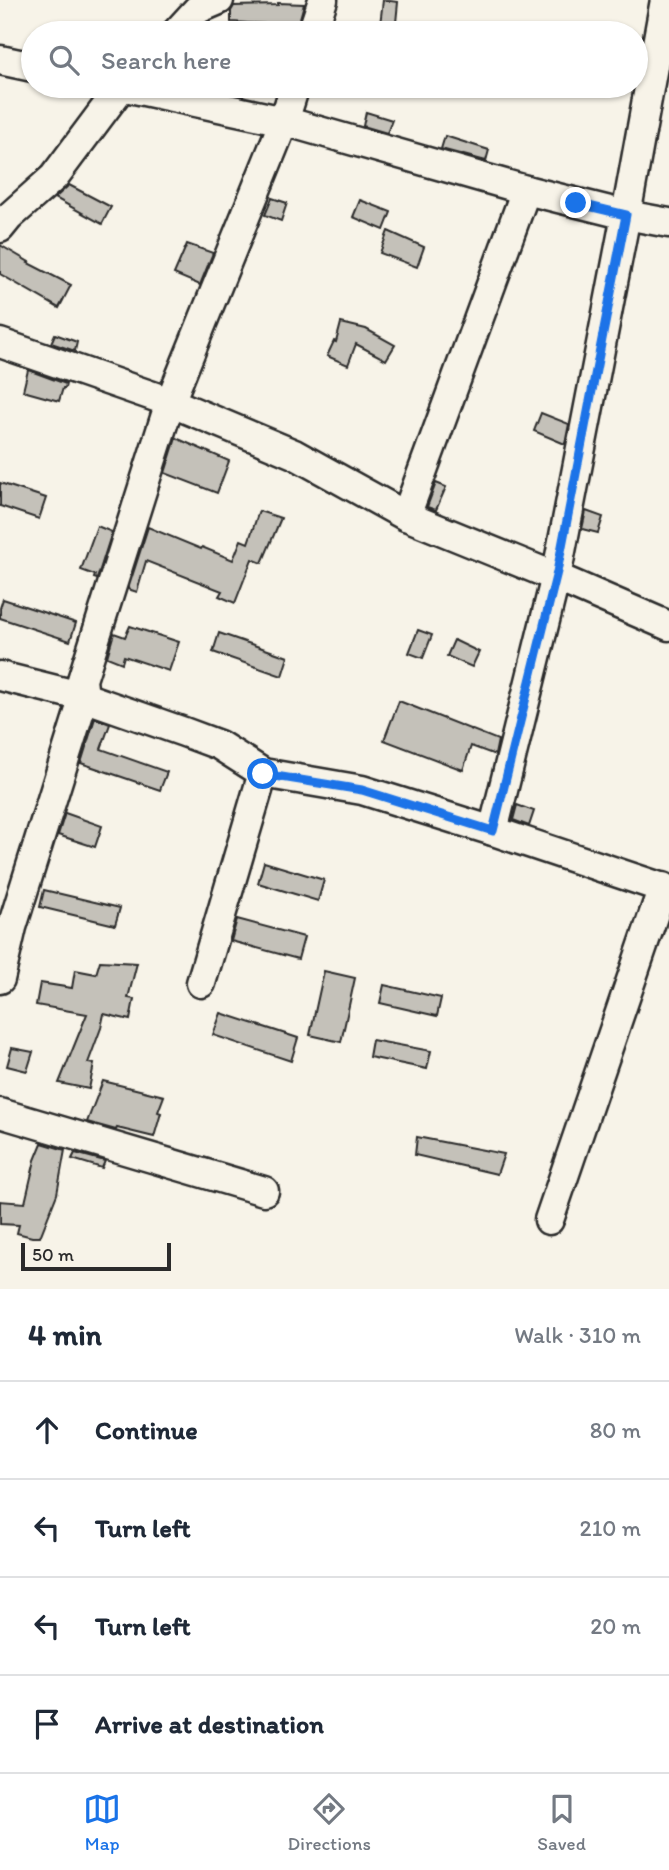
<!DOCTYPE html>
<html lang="en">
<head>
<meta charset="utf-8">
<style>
	body { margin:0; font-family:Itim,sans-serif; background:#f2f2f3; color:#1f2937 }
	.scale { position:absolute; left:21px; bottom:18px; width:150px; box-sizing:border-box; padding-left:7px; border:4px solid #2b2b2b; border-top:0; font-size:19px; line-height:24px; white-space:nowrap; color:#2b2b2b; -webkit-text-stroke:5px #f7f3e8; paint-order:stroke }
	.stop { position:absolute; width:21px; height:21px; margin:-16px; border:5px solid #1a73e8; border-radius:50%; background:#fff }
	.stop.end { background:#1a73e8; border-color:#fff; box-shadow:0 2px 7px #0008 }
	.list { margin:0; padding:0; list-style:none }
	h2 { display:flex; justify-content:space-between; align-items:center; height:91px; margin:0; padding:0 28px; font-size:30px }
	h2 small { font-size:23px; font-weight:400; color:#747a83 }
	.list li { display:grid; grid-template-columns:46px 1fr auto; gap:21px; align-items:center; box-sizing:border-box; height:98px; padding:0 28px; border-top:2px solid #e0e1e3 }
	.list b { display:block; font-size:26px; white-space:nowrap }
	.list em { font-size:23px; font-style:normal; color:#747a83 }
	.icon { flex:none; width:38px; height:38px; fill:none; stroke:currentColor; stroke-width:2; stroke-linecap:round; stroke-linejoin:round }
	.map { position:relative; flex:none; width:669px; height:1289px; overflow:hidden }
	.search { position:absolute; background:#fff; box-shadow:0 2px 5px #0004; left:21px; right:21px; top:21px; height:77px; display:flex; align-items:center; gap:18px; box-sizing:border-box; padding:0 24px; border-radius:38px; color:#747a83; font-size:26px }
	.sheet { height:483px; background:#fff }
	nav { display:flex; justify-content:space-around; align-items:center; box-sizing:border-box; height:98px; border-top:2px solid #e0e1e3; background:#fff; font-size:19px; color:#747a83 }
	nav a { display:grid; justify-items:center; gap:4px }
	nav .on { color:#1a73e8 }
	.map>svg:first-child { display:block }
	.building { fill:#c4c1b9; stroke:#2b2b2b; stroke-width:2 }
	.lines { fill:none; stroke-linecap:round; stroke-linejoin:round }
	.minor-casing { stroke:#2b2b2b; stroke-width:33 }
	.minor { stroke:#f7f3e8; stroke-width:28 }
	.route { stroke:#1a73e8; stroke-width:9 }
</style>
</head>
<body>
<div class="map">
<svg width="669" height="1289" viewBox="0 0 669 1289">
	<rect width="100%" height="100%" fill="#f7f3e8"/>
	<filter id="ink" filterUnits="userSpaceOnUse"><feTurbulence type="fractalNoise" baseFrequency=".0143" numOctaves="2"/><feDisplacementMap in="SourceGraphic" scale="14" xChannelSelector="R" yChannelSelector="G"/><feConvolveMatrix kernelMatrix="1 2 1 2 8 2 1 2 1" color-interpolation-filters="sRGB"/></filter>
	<g filter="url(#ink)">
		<!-- building -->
		<g class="building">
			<path d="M383 0 398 2 395 33H379Z"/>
			<path d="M278 3 304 4 296 33H282L283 25 231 22V11L234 6 278 5Z"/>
			<path d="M366 112 392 120 387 133 363 126Z"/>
			<path d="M445 136 489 150 486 161 441 149Z"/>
			<path d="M69 185 111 207 102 224 55 198Z"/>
			<path d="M272 198 287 203 281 221 265 215Z"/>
			<path d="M360 200 391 212 384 230 353 217Z"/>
			<path d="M388 231 424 247 417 267 380 253Z"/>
			<path d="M187 244 213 253 200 285 174 274Z"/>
			<path d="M0 245 29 262 28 263 71 285 59 308 0 274Z"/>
			<path d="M341 323 366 329 395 345 386 360 356 344 348 365 327 356 334 341 336 342Z"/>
			<path d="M55 334 77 342 75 351 51 343Z"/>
			<path d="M28 370 66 384 65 388H63L59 401 23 391Z"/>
			<path d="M541 413 569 424 565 444 534 431Z"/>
			<path d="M176 438 229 461 217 493 165 473Z"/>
			<path d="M0 483 46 498 39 519 0 506Z"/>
			<path d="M436 483 446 487 436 510 427 507Z"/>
			<path d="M259 511 281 518 262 563 252 559 235 603 219 596 222 591 146 561 137 592 128 589 148 527 201 549 202 547 233 560 241 540 248 543Z"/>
			<path d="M586 511 603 517 598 533 582 529Z"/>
			<path d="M97 526 112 532 97 579 94 578 95 575 81 570Z"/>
			<path d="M3 599 76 623 70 641 0 618V608Z"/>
			<path d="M130 626 179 642 169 671 124 656 122 663 107 657 114 633 125 637Z"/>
			<path d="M418 630 432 635 423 658 409 653Z"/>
			<path d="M219 633 288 657 282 676 213 652Z"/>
			<path d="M454 640 479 652 472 667 447 656Z"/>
			<path d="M399 701 498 740 495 755 471 746 463 770 384 740Z"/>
			<path d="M95 718 110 724 101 749 167 772 160 790 81 763Z"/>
			<path d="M517 805 534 811 529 826 513 820Z"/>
			<path d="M65 813 102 826 95 847 58 835Z"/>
			<path d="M264 862 324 880 318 901 258 883Z"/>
			<path d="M44 890 120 908 115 925 40 907Z"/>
			<path d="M237 919 304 937 298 959 231 941Z"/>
			<path d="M100 961 137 963 128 998 134 999 130 1020 104 1014 101 1028 88 1063 94 1064 89 1089 59 1083 87 1014 36 1005 40 983 72 988 75 970 96 974Z"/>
			<path d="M324 971 355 978 341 1042 310 1035Z"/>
			<path d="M384 985 441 998 437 1016 380 1003Z"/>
			<path d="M221 1013 298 1038 291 1061 213 1035Z"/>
			<path d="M372 1040 431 1051 427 1069 369 1057Z"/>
			<path d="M12 1048 33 1052 27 1071 7 1066Z"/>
			<path d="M103 1081 164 1096 158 1112 161 1113 154 1137 117 1128 116 1130 87 1122Z"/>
			<path d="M417 1137 504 1154 497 1174 415 1155Z"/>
			<path d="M42 1143 65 1150 57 1194 40 1237H32L17 1233 19 1225 0 1224V1201L25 1203 35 1160Z"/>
			<path d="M75 1153 105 1161 102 1168 72 1159Z"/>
		</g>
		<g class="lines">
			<defs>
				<g id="minor">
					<path d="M176 33 198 9 219 0"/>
					<path d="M312 33 323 0"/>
					<path d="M0 60 33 67"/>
					<path d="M121 86 284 121 526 190 626 215 669 223"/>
					<path d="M0 228 9 217 54 177 122 86"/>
					<path d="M0 343 170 402 294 454 406 516 556 577 669 626"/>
					<path d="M406 516 526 190"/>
					<path d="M0 676 84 697 184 732 219 745 263 773 362 790 493 831 669 890"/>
					<path d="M493 831 557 572 626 215 665 0"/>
					<path d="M0 979 12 927 84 697 82 680 170 402 284 121 295 86"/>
					<path d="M201 983 263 773"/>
					<path d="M0 1113 264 1191"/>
					<path d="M549 1220 663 887"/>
				</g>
			</defs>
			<!-- minor casing -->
			<use href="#minor" class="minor-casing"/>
			<!-- minor -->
			<use href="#minor" class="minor"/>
		</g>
	</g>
	<g class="lines" filter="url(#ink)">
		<!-- route -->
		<path class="route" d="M263 774 362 790 493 831 557 572 626 215 576 203"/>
	</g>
</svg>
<div class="scale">50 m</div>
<div class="stop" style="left:263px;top:774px"></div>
<div class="stop end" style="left:576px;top:203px"></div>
<div class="search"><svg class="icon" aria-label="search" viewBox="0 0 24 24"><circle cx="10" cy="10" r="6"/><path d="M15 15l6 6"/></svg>Search here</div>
</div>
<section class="sheet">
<h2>4 min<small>Walk · 310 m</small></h2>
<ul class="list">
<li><svg class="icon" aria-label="ahead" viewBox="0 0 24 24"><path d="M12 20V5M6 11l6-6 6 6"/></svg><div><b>Continue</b></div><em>80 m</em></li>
<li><svg class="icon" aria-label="left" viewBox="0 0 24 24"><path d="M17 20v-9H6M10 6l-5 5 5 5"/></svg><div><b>Turn left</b></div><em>210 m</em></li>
<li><svg class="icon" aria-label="left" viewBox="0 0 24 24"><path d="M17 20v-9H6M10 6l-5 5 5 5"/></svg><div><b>Turn left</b></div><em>20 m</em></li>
<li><svg class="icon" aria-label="arrive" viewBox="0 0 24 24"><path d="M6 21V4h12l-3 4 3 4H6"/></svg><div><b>Arrive at destination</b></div></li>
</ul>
</section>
<nav>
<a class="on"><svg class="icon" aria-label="map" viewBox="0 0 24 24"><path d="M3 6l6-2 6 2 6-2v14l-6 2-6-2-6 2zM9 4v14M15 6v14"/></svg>Map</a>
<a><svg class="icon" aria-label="directions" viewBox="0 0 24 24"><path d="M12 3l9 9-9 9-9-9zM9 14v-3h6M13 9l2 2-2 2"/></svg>Directions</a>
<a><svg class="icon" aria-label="saved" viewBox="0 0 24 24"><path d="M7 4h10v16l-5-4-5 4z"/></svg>Saved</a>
</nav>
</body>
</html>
